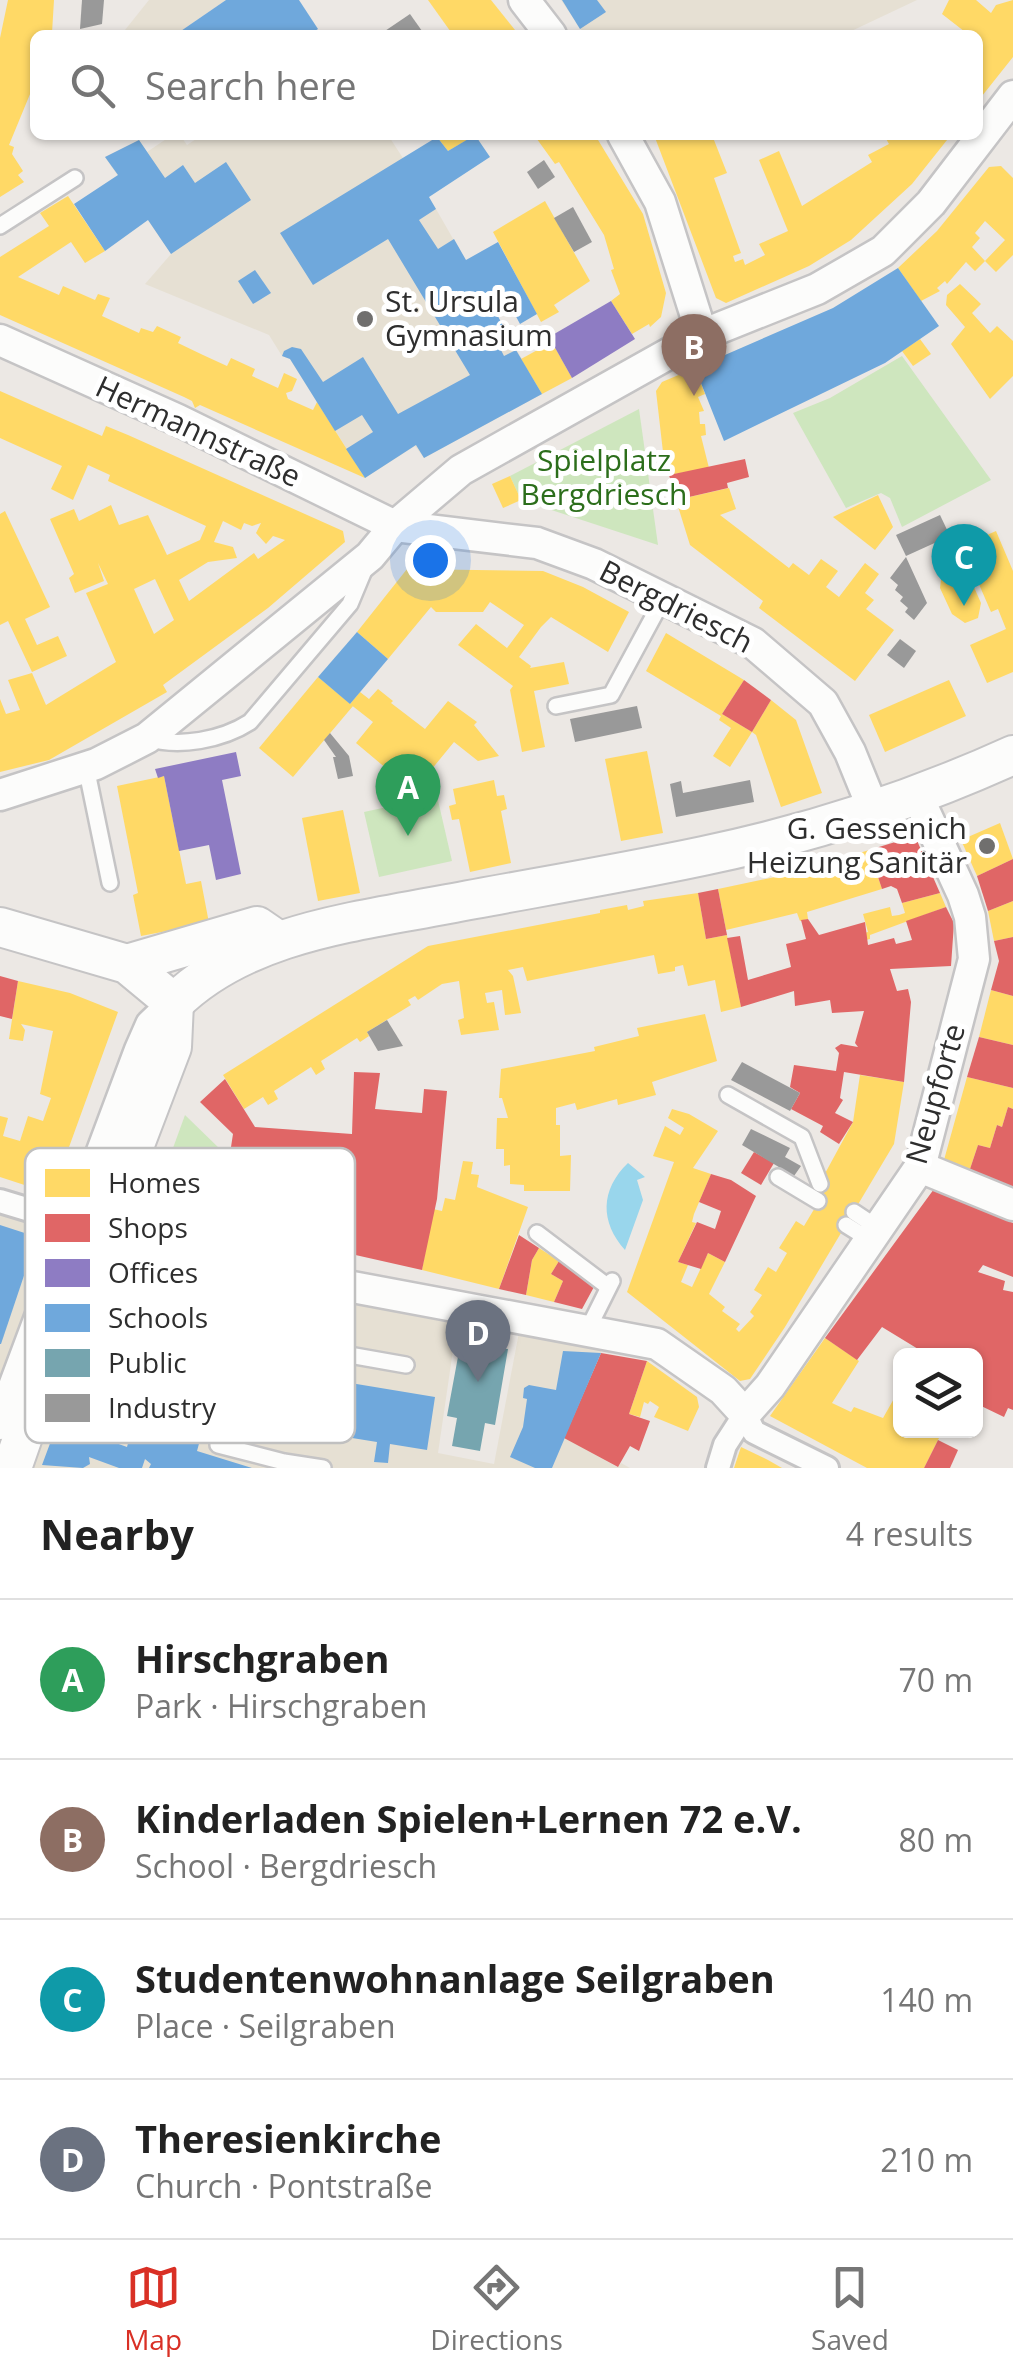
<!DOCTYPE html>
<html lang="en">
<head>
<meta charset="utf-8">
<style>
	body { margin:0; font-family:"Open Sans",sans-serif; background:#f6f6f6; color:#222 }
	.controls { position:absolute; right:30px; bottom:30px; display:grid; overflow:hidden; border-radius:15px; box-shadow:0 2px 8px #0004 }
	.controls button { width:90px; height:90px; display:grid; place-items:center; padding:0; border:0; border-bottom:2px solid #e0e0e0; background:#fff; color:#222; font:50px sans-serif }
	.you { position:absolute; left:430px; top:560px; width:35px; height:35px; margin:-25px; border:8px solid #fff; border-radius:50%; background:#1a73e8; box-shadow:0 0 0 15px #1a73e833 }
	.badge { display:grid; place-items:center; width:65px; height:65px; border-radius:50%; background:#d93025; color:#fff; font-size:32px; font-weight:700 }
	.pin { position:absolute; translate:-50% -82px; filter:drop-shadow(0 2px 5px #0008) }
	.pin::after { content:''; position:absolute; top:52px; width:35px; height:30px; background:inherit; clip-path:polygon(0 0,100% 0,50% 100%) }
	.list { margin:0; padding:0; list-style:none }
	h2 { display:flex; justify-content:space-between; align-items:center; height:130px; margin:0; padding:0 40px; font-size:42px }
	h2 small { font-size:32px; font-weight:400; color:#767676 }
	.list li { display:grid; grid-template-columns:65px 1fr auto; gap:30px; align-items:center; box-sizing:border-box; height:160px; padding:0 40px; border-top:2px solid #e0e0e0 }
	.list b { display:block; font-size:38px; white-space:nowrap }
	.list p { margin:0; font-size:32px; white-space:nowrap; color:#767676 }
	.list em { font-size:32px; font-style:normal; color:#767676 }
	.icon { flex:none; width:55px; height:55px; fill:none; stroke:currentColor; stroke-width:2; stroke-linecap:round; stroke-linejoin:round }
	.map { position:relative; flex:none; width:1013px; height:1468px; overflow:hidden }
	.search { position:absolute; background:#fff; box-shadow:0 2px 8px #0004; left:30px; right:30px; top:30px; height:110px; display:flex; align-items:center; gap:25px; box-sizing:border-box; padding:0 35px; border-radius:15px; color:#767676; font-size:38px }
	.sheet { height:770px; background:#fff }
	nav { display:flex; justify-content:space-around; align-items:center; box-sizing:border-box; height:140px; border-top:2px solid #e0e0e0; background:#fff; font-size:28px; color:#767676 }
	nav a { display:grid; justify-items:center; gap:5px }
	nav .on { color:#d93025 }
	.map>svg:first-child { display:block }
	.education { fill:#e6e0d3 }
	.green { fill:#cee6be }
	.water { fill:#99d6ec }
	.homes { fill:#ffd966; fill-rule:evenodd }
	.shops { fill:#e06666 }
	.offices { fill:#8e7cc3 }
	.schools { fill:#6fa8dc }
	.public { fill:#76a5af }
	.industry { fill:#999 }
	.lines { fill:none; stroke-linecap:round; stroke-linejoin:round }
	.service-casing { stroke:#c5c4c5; stroke-width:20 }
	.pedestrian-casing { stroke:#c5c4c5; stroke-width:28 }
	.minor-casing { stroke:#c5c4c5; stroke-width:35 }
	.tertiary-casing { stroke:#c5c4c5; stroke-width:42 }
	.service { stroke:#fcfcfb; stroke-width:15 }
	.pedestrian { stroke:#fcfcfb; stroke-width:22 }
	.minor { stroke:#fcfcfb; stroke-width:30 }
	.tertiary { stroke:#fcfcfb; stroke-width:38 }
	.poi-dot { fill:#706f6e; stroke:#fff; stroke-width:4 }
	.labels { text-anchor:middle; stroke-width:10; stroke-linejoin:round; paint-order:stroke }
	.poi-label { font-size:30px; fill:#2e2e2e; stroke:#fff; text-anchor:start }
	.street-label { font-size:30px; fill:#2e2e2e; stroke:#fff }
	.park-label { font-size:30px; fill:#2c6e1b; stroke:#fff }
	.key { fill:#fff; stroke:#c0c0c0; stroke-width:2.5 }
	.key-label { font-size:28px; fill:#2e2e2e }
</style>
</head>
<body>
<div class="map">
<svg width="1013" height="1468" viewBox="0 0 1013 1468">
	<rect width="100%" height="100%" fill="#ece8e4"/>
	<!-- education -->
	<g class="education">
		<path d="M149 0H226L175 35H121Z"/>
		<path d="M561 0H917L843 35H766L763 30 747 35H585Z"/>
		<path d="M172 135H180L187 145 202 135H388L436 209 542 394 424 458 415 446 365 478 290 359 282 356 269 335 145 284 171 254 105 157 139 140 147 152Z"/>
		<path d="M0 1212 60 1231 0 1386Z"/>
		<path d="M124 1250 458 1316 438 1453 494 1464 520 1327 603 1341 601 1353 564 1437 617 1467 621 1463 630 1468H26L71 1337 110 1253Z"/>
	</g>
	<!-- green -->
	<g class="green">
		<path d="M902 356 991 480 902 527 890 498 881 493 846 508 793 413 830 398Z"/>
		<path d="M639 409 658 545 521 500 510 476Z"/>
		<path d="M437 796 452 861 379 877 364 812Z"/>
		<path d="M185 1115 222 1151 202 1236 157 1223 149 1214Z"/>
	</g>
	<!-- water -->
	<path class="water" d="M628 1163 645 1177 637 1180 643 1200 625 1250C600 1222 600 1190 628 1163Z"/>
	<!-- homes -->
	<g class="homes">
		<path d="M8 0H54L52 33 35 35V82L9 145 14 147 12 154 23 171 18 175 24 182 0 197V38Z"/>
		<path d="M428 0H491L519 35H453Z"/>
		<path d="M949 0H976L991 13 996 5 1013 0V57L978 101V35H969L942 14Z"/>
		<path d="M440 135H476L448 151 437 137Z"/>
		<path d="M534 135H595L643 214 666 293 661 317 650 327 649 324 632 334 611 301 620 294 611 270 614 269 604 235 559 162 555 164Z"/>
		<path d="M654 135H712L727 173 714 178 741 253 733 256 735 262 743 259 745 265 765 255 759 244 788 231 759 160 779 151 802 206 872 162 868 155 889 144 885 137 888 135H951L912 184 851 240 809 266 726 303 716 298Z"/>
		<path d="M1001 166 1013 178V255L996 272 985 261 1005 240 985 221 975 233 980 238 972 247 985 261 975 271 966 262 947 284 945 281 937 288 940 291 921 301 898 268 937 231 989 167Z"/>
		<path d="M68 196 105 251 85 263 71 242 18 277 59 295 63 286 95 300 98 294 110 298 102 316 139 333 141 328 153 332 157 326 181 337 178 343 203 355 227 366 231 358 255 369 252 376 278 388 284 373 297 379 292 391 286 393 288 399 313 410 317 402 365 478 200 405 195 408 192 401 184 397 0 315V257L49 226 40 213Z"/>
		<path d="M545 201 590 281 554 305 559 312 541 322 493 232Z"/>
		<path d="M960 284 981 304 972 313 990 333 997 326 1013 341V376L990 399 951 344 965 327 946 305 947 295Z"/>
		<path d="M920 339 931 354 913 366 902 351Z"/>
		<path d="M552 342 572 378 542 394 521 359Z"/>
		<path d="M695 368 705 394 698 397 704 411 699 412 700 424H705L706 435 701 436 709 468 669 475 663 452 656 391 662 382Z"/>
		<path d="M0 391 102 436 106 426 128 435 343 531 345 542 268 608 163 685 167 692 49 760 0 772V699L6 714 20 710 8 680 32 673 46 705 116 662 86 593 108 584 98 563 104 581 75 593 69 578 74 574 50 519 74 509 79 521 111 505 119 525 148 515 167 555 200 540 206 526 108 481 110 475 88 465 73 500 51 489 62 466 0 438ZM223 521 241 530 244 523 252 526 261 523 256 533 266 544 273 536 285 540 258 559 254 553 189 601 179 580 208 562 237 558 233 547 214 542ZM155 579 174 620 154 634 134 589Z"/>
		<path d="M510 476 521 500 503 508 492 484Z"/>
		<path d="M729 488 736 509 720 515 789 568 793 563 809 575 821 559 838 571 826 587 839 597 865 563 879 574 865 593 874 600 866 609 894 630 855 681 759 608 763 601 690 545 676 500Z"/>
		<path d="M878 495 893 527 875 550 833 517Z"/>
		<path d="M5 511 50 607 25 619 37 645 58 636 67 656 32 672 8 621 0 625V514Z"/>
		<path d="M996 531 1013 571V672L987 683 970 645 1006 629 998 609 991 612 978 582 973 585 981 603 978 618 965 623 952 614 940 588 942 572 956 565 969 576 974 573 962 546Z"/>
		<path d="M407 569 543 571 583 587 629 612 608 652 551 617 541 627 519 657 531 666 530 668 564 662 569 684 534 691 545 747 522 752 510 690 513 686 458 645 476 624 507 648 524 625 490 602 483 612H436L431 607 388 659 357 632Z"/>
		<path d="M666 633 744 680 722 714 752 732 730 767 713 756 731 728 719 720 721 716 646 671Z"/>
		<path d="M318 677 353 706 293 777 259 748Z"/>
		<path d="M949 680 966 716 885 752 869 715Z"/>
		<path d="M378 689 393 701 391 703 425 729 448 701 477 722 474 725 499 756 478 761 454 742 431 770 436 792 409 797 406 785 356 743 373 722 350 704 360 692 369 699Z"/>
		<path d="M771 700 796 720 822 793 781 807 756 735 752 732Z"/>
		<path d="M647 751 663 833 621 841 605 759Z"/>
		<path d="M164 776 186 884 201 881 209 923 141 936 133 895 138 893 117 786Z"/>
		<path d="M494 780 497 796 504 795 507 809 501 811 511 863 470 872 459 819 452 820 449 806 456 804 453 789Z"/>
		<path d="M343 810 360 893 318 901 302 818Z"/>
		<path d="M1000 823 1013 859 977 876 961 840Z"/>
		<path d="M869 850 882 889 807 912 808 919 800 921 797 913 726 930 718 889 799 872Z"/>
		<path d="M698 893 706 939 727 935 741 1007 721 1012 715 980 688 986 683 965 675 967V971L658 974 654 955 527 981 523 967 508 970 513 976 521 1013 505 1015 502 990 485 993 487 1003 494 1002 499 1030 461 1035 458 1020 464 1018 459 981 442 984 418 1000 415 996 408 1000 411 1005 367 1032 369 1036 360 1042 357 1038 321 1061 325 1069 316 1075 311 1067 274 1091 278 1099 268 1105 263 1097 244 1109 223 1075 428 946 600 913V910L627 905 628 910 644 906 643 901Z"/>
		<path d="M940 893 946 907 870 935V939L866 940 864 933 868 932 863 914 890 907 892 916 899 915 905 913 902 903Z"/>
		<path d="M1013 901V937L994 941 988 911Z"/>
		<path d="M18 981 70 993 118 1012 52 1194 0 1177V1116L8 1118 3 1136 20 1141 28 1116 43 1121 51 1098 40 1094 53 1031 21 1024 25 1030 23 1041 9 1039Z"/>
		<path d="M991 990 1013 996V1045L979 1037Z"/>
		<path d="M705 1014 717 1061 652 1082 656 1095 618 1105 617 1099 577 1110 575 1103 556 1108V1125H560V1156L571 1155 570 1191H524V1185L510 1184V1165L504 1166V1149H496L497 1118H508L502 1098H499L501 1069 595 1051 594 1047 639 1036 637 1028Z"/>
		<path d="M860 1075 904 1082 894 1144 785 1327 750 1379 740 1381 627 1292 674 1162 653 1156 665 1126 680 1135 684 1128 668 1118 672 1109 689 1114 718 1131 693 1168 711 1174 694 1214 692 1222 696 1223 678 1262 688 1265 681 1282 692 1287 708 1253 725 1262 709 1294 725 1307 722 1311 740 1324 736 1329 739 1332 754 1316 750 1312 762 1295 754 1290 768 1267 776 1272 787 1253 779 1248 796 1221 804 1226 822 1196 816 1190 853 1122Z"/>
		<path d="M967 1077 1013 1088V1109L1008 1107 1002 1127 997 1125 990 1148 978 1145 969 1172 944 1160Z"/>
		<path d="M463 1161 473 1162 471 1174 479 1175 477 1187 528 1207 499 1289 422 1270 433 1209 442 1211 445 1198 455 1200Z"/>
		<path d="M539 1248 559 1261 551 1274 563 1281 554 1302 526 1295 532 1260Z"/>
		<path d="M825 1338 859 1361 832 1403 851 1412 854 1407 883 1418 900 1388V1430H943L924 1468H867L770 1416Z"/>
		<path d="M647 1361 697 1397 699 1407 688 1431 654 1417 659 1407 650 1401 648 1404 644 1402 640 1417 629 1414Z"/>
		<path d="M741 1447 768 1460 782 1468H734Z"/>
	</g>
	<!-- shops -->
	<g class="shops">
		<path d="M745 459 749 477 727 483 728 488 676 500 669 475Z"/>
		<path d="M744 680 771 700 752 732 722 714Z"/>
		<path d="M915 836 940 893 902 903 897 889 891 886 882 889 869 850Z"/>
		<path d="M1013 859V901L988 911 977 876Z"/>
		<path d="M718 889 727 935 706 939 698 893Z"/>
		<path d="M946 907 954 923 951 966 890 969 897 991 908 989 911 1002 904 1082 844 1072 840 1098 843 1100 835 1113 853 1122 839 1144 820 1132 823 1126 791 1109 800 1093 790 1087 794 1065 836 1071 839 1053 835 1048 841 1044 858 1047 855 1043 864 1011 832 1013 830 1000 795 1006 794 991 741 1007 727 938 740 936 748 980 791 967 786 944 806 939 801 920 808 919 819 935 865 922 868 945 894 938 896 944 912 940 906 921Z"/>
		<path d="M1013 937V996L991 990 999 961 994 941Z"/>
		<path d="M0 976 18 981 12 1019 0 1016Z"/>
		<path d="M979 1037 1013 1045V1088L967 1077Z"/>
		<path d="M354 1072 380 1073 375 1109 422 1113 424 1089 447 1091 437 1199 422 1270 320 1247 321 1227 310 1226 314 1166 229 1160 233 1134 200 1102 225 1079 255 1127 352 1134Z"/>
		<path d="M1008 1107 1013 1109V1192L969 1172 978 1145 990 1148 997 1125 1002 1127Z"/>
		<path d="M754 1152 774 1163 761 1185 741 1173Z"/>
		<path d="M711 1174 731 1180 756 1196 725 1262 708 1253 701 1269 678 1262 697 1222 715 1229 721 1211 699 1202Z"/>
		<path d="M934 1189 1013 1223V1277L983 1265 978 1272 1005 1281 1003 1290 1013 1292V1410L1008 1408 1004 1417 977 1404 981 1396 976 1392V1356H920L923 1352 882 1327 857 1360 825 1338Z"/>
		<path d="M519 1235 539 1248 532 1260 526 1295 499 1289Z"/>
		<path d="M559 1261 595 1285 582 1309 554 1302 563 1281 551 1274Z"/>
		<path d="M601 1353 647 1361 629 1414 650 1421 639 1451 630 1446 618 1467 564 1438Z"/>
		<path d="M938 1440 958 1450 950 1468H924Z"/>
	</g>
	<!-- offices -->
	<g class="offices">
		<path d="M611 301 635 339 572 378 549 337Z"/>
		<path d="M236 752 241 776 222 780 241 874 216 880 209 845 179 851 164 776 158 778 155 769Z"/>
	</g>
	<!-- schools -->
	<g class="schools">
		<path d="M226 0H299L318 29 309 35H175Z"/>
		<path d="M562 0H597L606 12 580 29Z"/>
		<path d="M475 135 490 157 429 197 436 209 419 220 438 249 454 239 466 260 498 242 537 314 520 324 503 292 489 299 512 343 501 350 504 356 516 350 542 394 424 458 416 445 365 478 346 449 373 432 362 415 335 431 290 359 282 356 284 351 292 347 301 349 323 382 363 357 398 414 470 375 388 239 313 285 280 233 437 137 448 151Z"/>
		<path d="M139 140 165 178 183 165 195 183 226 162 251 200 171 254 148 220 105 251 74 204 118 175 105 157Z"/>
		<path d="M898 268 939 326 885 363 724 441 695 368 833 308Z"/>
		<path d="M255 270 271 293 253 304 238 281Z"/>
		<path d="M357 632 388 659 350 704 318 677Z"/>
		<path d="M0 1225 37 1237 1 1344H0Z"/>
		<path d="M111 1263 149 1269 146 1287 184 1294 182 1307 177 1306V1312L244 1325 236 1371 220 1367 197 1451 252 1468H149L151 1464 145 1459 142 1468H119L89 1457 90 1464 83 1468 42 1465 58 1422 127 1447 142 1392 74 1371 86 1359 95 1361Z"/>
		<path d="M563 1351 601 1353 552 1468H535L510 1457 523 1427 527 1399 523 1398 524 1388 529 1385 556 1390Z"/>
		<path d="M242 1365 435 1397 427 1450 390 1444 388 1463 374 1462 377 1442 234 1419Z"/>
	</g>
	<!-- public -->
	<path class="public" d="M460 1346 508 1349 495 1425 485 1423 480 1451 452 1446 457 1418 447 1416Z"/>
	<!-- industry -->
	<g class="industry">
		<path d="M82 0H104L102 24 80 29Z"/>
		<path d="M410 14 422 31 417 35H379Z"/>
		<path d="M544 160 555 177 538 189 527 172Z"/>
		<path d="M573 207 592 242 574 252 554 218Z"/>
		<path d="M940 515 950 536 906 556 896 535Z"/>
		<path d="M906 557 927 603 914 620 905 612 908 608 900 601 903 597 895 590 898 585 890 578Z"/>
		<path d="M900 639 916 651 904 668 887 655Z"/>
		<path d="M637 706 642 728 575 742 570 719Z"/>
		<path d="M330 733 349 756 353 776 338 779 333 757H336L324 740Z"/>
		<path d="M750 780 754 802 676 817 670 784 681 781 683 793Z"/>
		<path d="M387 1020 403 1046 378 1051 367 1032Z"/>
		<path d="M742 1062 800 1093 790 1111 731 1080Z"/>
		<path d="M751 1129 790 1148 785 1157 801 1166 794 1176 742 1145Z"/>
	</g>
	<g class="lines">
		<defs>
			<g id="service">
				<path d="M0 226 75 178"/>
				<path d="M556 706 611 695 664 597"/>
				<path d="M147 738C179 748 222 740 250 722L350 604 365 568"/>
				<path d="M86 767 110 883"/>
				<path d="M728 1095 802 1137 820 1184"/>
				<path d="M778 1177 818 1201"/>
				<path d="M854 1212 878 1228"/>
				<path d="M846 1225 870 1240"/>
				<path d="M537 1233 607 1286"/>
				<path d="M587 1331 612 1281"/>
				<path d="M247 1337 406 1365"/>
				<path d="M287 1342 299 1277"/>
				<path d="M218 1445 284 1462 323 1468"/>
			</g>
			<g id="pedestrian">
				<path d="M0 1201 76 1224"/>
				<path d="M745 1414 754 1432 827 1468"/>
				<path d="M718 1468 725 1445 745 1414"/>
			</g>
			<g id="minor">
				<path d="M524 0 551 35"/>
				<path d="M623 135 660 202 702 335"/>
				<path d="M0 340 178 420 395 526 537 543 594 564 753 643 823 703 850 752 874 811"/>
				<path d="M0 795 96 764 147 738 370 556 395 526 461 470 702 335 817 289 883 251 931 203 1013 96"/>
				<path d="M920 1167 1013 1205"/>
				<path d="M76 1224 153 1245 299 1277 657 1344 723 1390 745 1414 770 1386 920 1167 974 959 970 917 963 895 917 795"/>
				<path d="M0 1424 140 1050 151 1025 174 1003"/>
			</g>
			<g id="tertiary">
				<path d="M0 927 127 964 174 1003"/>
				<path d="M127 964 257 926 273 937"/>
				<path d="M174 1003C245 933 354 922 448 904 533 888 618 874 703 856 809 834 914 800 1013 755"/>
				<path d="M12 1468 74 1291 113 1202 172 1047 174 1003"/>
			</g>
		</defs>
		<!-- service casing -->
		<use href="#service" class="service-casing"/>
		<!-- pedestrian casing -->
		<use href="#pedestrian" class="pedestrian-casing"/>
		<!-- minor casing -->
		<use href="#minor" class="minor-casing"/>
		<!-- tertiary casing -->
		<use href="#tertiary" class="tertiary-casing"/>
		<!-- service -->
		<use href="#service" class="service"/>
		<!-- pedestrian -->
		<use href="#pedestrian" class="pedestrian"/>
		<!-- minor -->
		<use href="#minor" class="minor"/>
		<!-- tertiary -->
		<use href="#tertiary" class="tertiary"/>
	</g>
	<!-- markers -->
	<g class="poi-dot">
		<circle cx="365" cy="319" r="10"/>
		<circle cx="987" cy="846" r="10"/>
	</g>
	<g class="labels">
		<!-- poi labels -->
		<g class="poi-label">
			<text x="385" y="312">St. Ursula<tspan x="385" dy="34">Gymnasium</tspan></text>
			<text x="967" y="839" text-anchor="end">G. Gessenich<tspan x="967" dy="34">Heizung Sanitär</tspan></text>
		</g>
		<!-- street labels -->
		<g class="street-label">
			<text transform="translate(198 432) rotate(25)" y="10">Hermannstraße</text>
			<text transform="translate(676 607) rotate(27)" y="10">Bergdriesch</text>
			<text transform="translate(936 1094) rotate(-74)" y="10">Neupforte</text>
		</g>
		<!-- park labels -->
		<g class="park-label">
			<text x="604" y="471">Spielplatz<tspan x="604" dy="34">Bergdriesch</tspan></text>
		</g>
	</g>
	<!-- legend -->
	<rect x="25" y="1148" width="330" height="295" rx="15" class="key"/>
	<rect x="45" y="1169" width="45" height="28" fill="#ffd966"/>
	<rect x="45" y="1214" width="45" height="28" fill="#e06666"/>
	<rect x="45" y="1259" width="45" height="28" fill="#8e7cc3"/>
	<rect x="45" y="1304" width="45" height="28" fill="#6fa8dc"/>
	<rect x="45" y="1349" width="45" height="28" fill="#76a5af"/>
	<rect x="45" y="1394" width="45" height="28" fill="#999"/>
	<g class="key-label">
		<text x="108" y="1193">Homes</text>
		<text x="108" y="1238">Shops</text>
		<text x="108" y="1283">Offices</text>
		<text x="108" y="1328">Schools</text>
		<text x="108" y="1373">Public</text>
		<text x="108" y="1418">Industry</text>
	</g>
</svg>
<div class="controls">
<button><svg class="icon" aria-label="layers" viewBox="0 0 24 24"><path d="M12 4l9 5-9 5-9-5zM3 14l9 5 9-5"/></svg></button>
</div>
<div class="you"></div>
<div class="pin badge" style="left:408px;top:836px;background:#2e9e5b">A</div>
<div class="pin badge" style="left:694px;top:396px;background:#8d6e63">B</div>
<div class="pin badge" style="left:964px;top:606px;background:#0f9aa8">C</div>
<div class="pin badge" style="left:478px;top:1382px;background:#6b7280">D</div>
<div class="search"><svg class="icon" aria-label="search" viewBox="0 0 24 24"><circle cx="10" cy="10" r="6"/><path d="M15 15l6 6"/></svg>Search here</div>
</div>
<section class="sheet">
<h2>Nearby<small>4 results</small></h2>
<ul class="list">
<li><span class="badge" style="background:#2e9e5b">A</span><div><b>Hirschgraben</b><p>Park · Hirschgraben</p></div><em>70 m</em></li>
<li><span class="badge" style="background:#8d6e63">B</span><div><b>Kinderladen Spielen+Lernen 72 e.V.</b><p>School · Bergdriesch</p></div><em>80 m</em></li>
<li><span class="badge" style="background:#0f9aa8">C</span><div><b>Studentenwohnanlage Seilgraben</b><p>Place · Seilgraben</p></div><em>140 m</em></li>
<li><span class="badge" style="background:#6b7280">D</span><div><b>Theresienkirche</b><p>Church · Pontstraße</p></div><em>210 m</em></li>
</ul>
</section>
<nav>
<a class="on"><svg class="icon" aria-label="map" viewBox="0 0 24 24"><path d="M3 6l6-2 6 2 6-2v14l-6 2-6-2-6 2zM9 4v14M15 6v14"/></svg>Map</a>
<a><svg class="icon" aria-label="directions" viewBox="0 0 24 24"><path d="M12 3l9 9-9 9-9-9zM9 14v-3h6M13 9l2 2-2 2"/></svg>Directions</a>
<a><svg class="icon" aria-label="saved" viewBox="0 0 24 24"><path d="M7 4h10v16l-5-4-5 4z"/></svg>Saved</a>
</nav>
</body>
</html>
